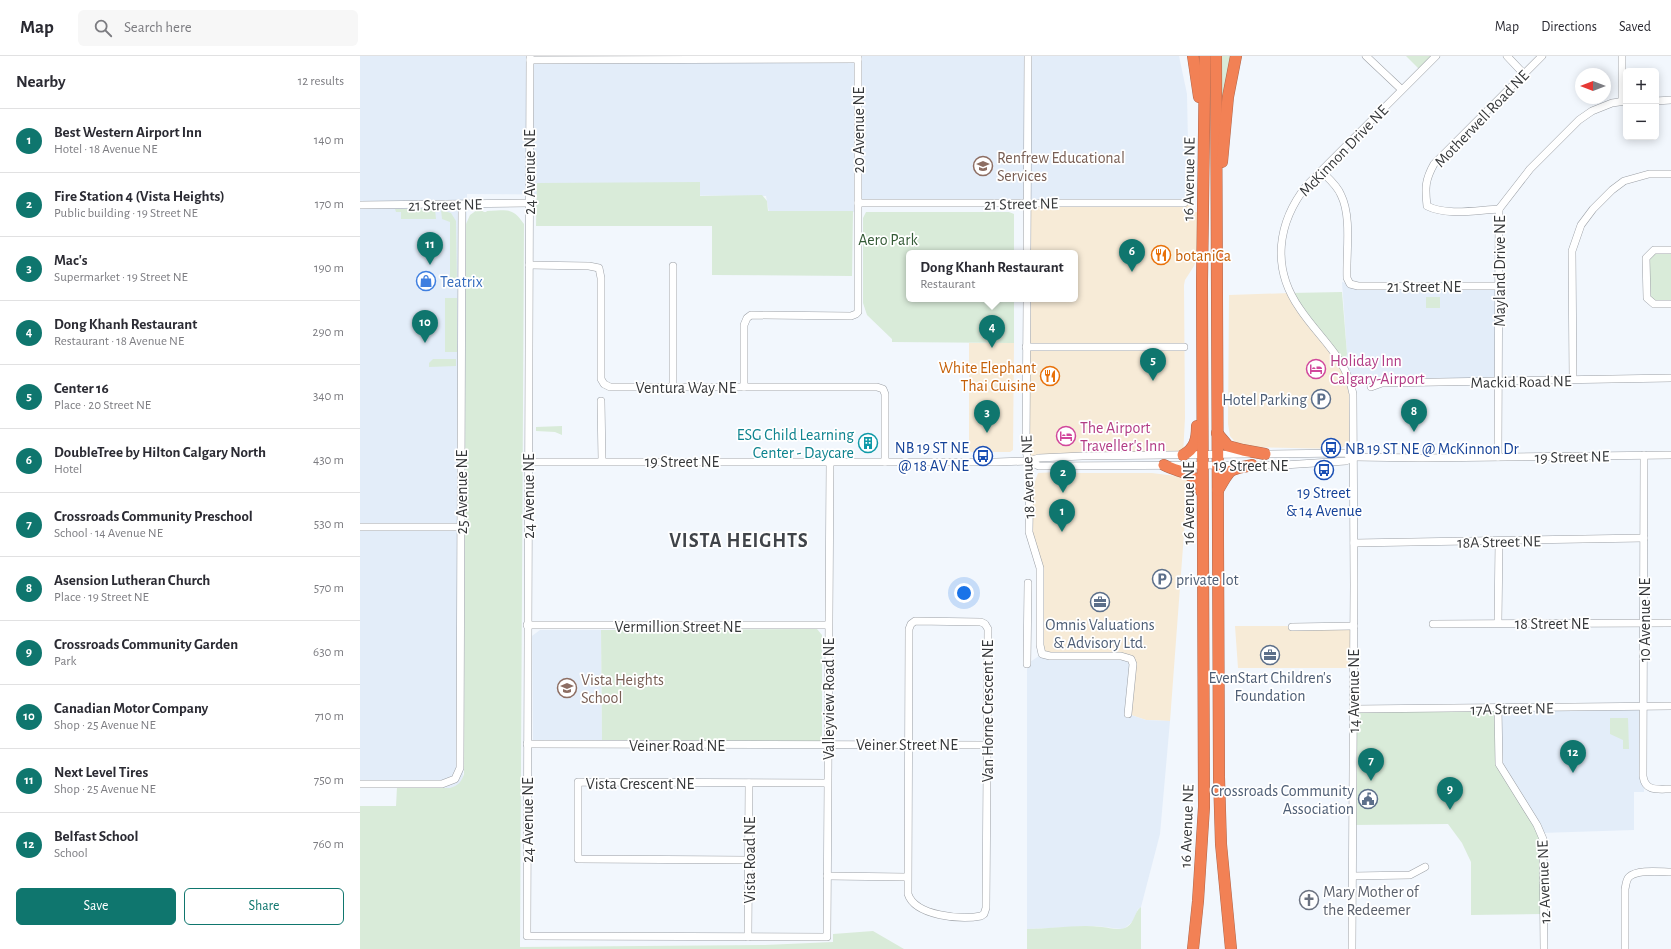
<!DOCTYPE html>
<html lang="en">
<head>
<meta charset="utf-8">
<style>
	body { margin:0; font-family:"Alegreya Sans",sans-serif; background:#f7f7f7; color:#2b2b33 }
	.controls { position:absolute; right:12px; top:12px; display:grid; overflow:hidden; border-radius:6px; box-shadow:0 2px 10px #0003 }
	.controls button { width:36px; height:36px; display:grid; place-items:center; padding:0; border:0; border-bottom:1px solid #e1e1e2; background:#fff; color:#2b2b33; font:20px sans-serif }
	.compass { position:absolute; left:1215px; top:12px; width:36px; height:36px; border-radius:50%; background:#fff; box-shadow:0 2px 10px #0003; rotate:270deg }
	.you { position:absolute; left:604px; top:537px; width:14px; height:14px; margin:-10px; border:3px solid #fff; border-radius:50%; background:#1a73e8; box-shadow:0 0 0 6px #1a73e833 }
	.badge { display:grid; place-items:center; width:26px; height:26px; border-radius:50%; background:#0f766e; color:#fff; font-size:13px; font-weight:700 }
	.pin { position:absolute; translate:-50% -33px; filter:drop-shadow(0 1px 2px #0008) }
	.pin::after { content:''; position:absolute; top:21px; width:14px; height:12px; background:inherit; clip-path:polygon(0 0,100% 0,50% 100%) }
	.popup { position:absolute; left:546px; top:194px; width:172px; height:52px; box-sizing:border-box; display:grid; place-content:center; border-radius:6px; background:#fff; filter:drop-shadow(0 1px 3px #0005); font-size:13px; white-space:nowrap; color:#7c7c81 }
	.popup b { font-size:15px; color:#2b2b33 }
	.popup::after { content:''; position:absolute; left:50%; top:100%; margin-left:-8px; border:8px solid transparent; border-top-color:#fff }
	.list { margin:0; padding:0; list-style:none }
	h2 { display:flex; justify-content:space-between; align-items:center; height:52px; margin:0; padding:0 16px; font-size:17px }
	h2 small { font-size:13px; font-weight:400; color:#7c7c81 }
	.list li { display:grid; grid-template-columns:26px 1fr auto; gap:12px; align-items:center; box-sizing:border-box; height:64px; padding:0 16px; border-top:1px solid #e1e1e2 }
	.list b { display:block; font-size:15px; white-space:nowrap }
	.list p { margin:0; font-size:13px; white-space:nowrap; color:#7c7c81 }
	.list em { font-size:13px; font-style:normal; color:#7c7c81 }
	.actions { display:flex; gap:8px; padding:12px 16px }
	.actions a { flex:1; padding:9px 0; border:1px solid #0f766e; border-radius:6px; text-align:center; font-size:14px; color:#0f766e }
	.actions .main { background:#0f766e; color:#fff }
	.icon { flex:none; width:22px; height:22px; fill:none; stroke:currentColor; stroke-width:2; stroke-linecap:round; stroke-linejoin:round }
	.map { position:relative; flex:none; width:1311px; height:893px; overflow:hidden }
	header { display:flex; align-items:center; gap:24px; box-sizing:border-box; height:56px; padding:0 20px; background:#fff; border-bottom:1px solid #e1e1e2 }
	header strong { font-size:19px }
	nav { display:flex; gap:22px; margin-inline-start:auto; font-size:14px }
	.search { width:280px; height:36px; background:#f7f7f7; display:flex; align-items:center; gap:10px; box-sizing:border-box; padding:0 14px; border-radius:6px; color:#7c7c81; font-size:15px }
	main { display:flex }
	aside { flex:1; background:#fff }
	.map>svg:first-child { display:block }
	.commercial { fill:#f7ebd7 }
	.built { fill:#e3edf9 }
	.green { fill:#d9ebd9 }
	.lines { fill:none; stroke-linecap:round; stroke-linejoin:round }
	.minor-casing { stroke:#9ca0a6; stroke-width:8 }
	.highway-casing { stroke:#b0674c; stroke-width:12 }
	.minor { stroke:#fff; stroke-width:7 }
	.highway { stroke:#f28155; stroke-width:11 }
	.labels { text-anchor:middle; stroke-width:3.5; stroke-linejoin:round; paint-order:stroke }
	.street-label { font-size:16px; fill:#36383a; stroke:#fff }
	.education-label { font-size:16px; fill:#785e54; stroke:#fff; text-anchor:start }
	.park-label { font-size:16px; fill:#355b37; stroke:#fff }
	.food-label { font-size:16px; fill:#c56008; stroke:#fff; text-anchor:start }
	.shop-label { font-size:16px; fill:#366cbe; stroke:#fff; text-anchor:start }
	.hotel-label { font-size:16px; fill:#b23c85; stroke:#fff; text-anchor:start }
	.service-label { font-size:16px; fill:#4e5e75; stroke:#fff; text-anchor:end }
	.culture-label { font-size:16px; fill:#0d838f; stroke:#fff; text-anchor:end }
	.transit-label { font-size:16px; fill:#164399; stroke:#fff; text-anchor:end }
	.worship-label { font-size:16px; fill:#5b616d; stroke:#fff; text-anchor:start }
	.district-label { font-size:20px; font-weight:bold; letter-spacing:1px; fill:#404449; stroke:#fff }
</style>
</head>
<body>
<header>
<strong>Map</strong>
<div class="search"><svg class="icon" aria-label="search" viewBox="0 0 24 24"><circle cx="10" cy="10" r="6"/><path d="M15 15l6 6"/></svg>Search here</div>
<nav><a>Map</a><a>Directions</a><a>Saved</a></nav>
</header>
<main>
<aside>
<h2>Nearby<small>12 results</small></h2>
<ul class="list">
<li><span class="badge">1</span><div><b>Best Western Airport Inn</b><p>Hotel · 18 Avenue NE</p></div><em>140 m</em></li>
<li><span class="badge">2</span><div><b>Fire Station 4 (Vista Heights)</b><p>Public building · 19 Street NE</p></div><em>170 m</em></li>
<li><span class="badge">3</span><div><b>Mac's</b><p>Supermarket · 19 Street NE</p></div><em>190 m</em></li>
<li><span class="badge">4</span><div><b>Dong Khanh Restaurant</b><p>Restaurant · 18 Avenue NE</p></div><em>290 m</em></li>
<li><span class="badge">5</span><div><b>Center 16</b><p>Place · 20 Street NE</p></div><em>340 m</em></li>
<li><span class="badge">6</span><div><b>DoubleTree by Hilton Calgary North</b><p>Hotel</p></div><em>430 m</em></li>
<li><span class="badge">7</span><div><b>Crossroads Community Preschool</b><p>School · 14 Avenue NE</p></div><em>530 m</em></li>
<li><span class="badge">8</span><div><b>Asension Lutheran Church</b><p>Place · 19 Street NE</p></div><em>570 m</em></li>
<li><span class="badge">9</span><div><b>Crossroads Community Garden</b><p>Park</p></div><em>630 m</em></li>
<li><span class="badge">10</span><div><b>Canadian Motor Company</b><p>Shop · 25 Avenue NE</p></div><em>710 m</em></li>
<li><span class="badge">11</span><div><b>Next Level Tires</b><p>Shop · 25 Avenue NE</p></div><em>750 m</em></li>
<li><span class="badge">12</span><div><b>Belfast School</b><p>School</p></div><em>760 m</em></li>
</ul>
<div class="actions"><a class="main">Save</a><a>Share</a></div>
</aside>
<div class="map">
<svg width="1311" height="893" viewBox="0 0 1311 893">
	<rect width="100%" height="100%" fill="#f2f7fd"/>
	<!-- commercial -->
	<g class="commercial">
		<path d="M667 147H831V156H837V201L834 210 825 224 824 229 825 362 823 399 668 405 667 243H715V197H667Z"/>
		<path d="M930 237 989 321 994 390H985L978 393 887 391 879 390 870 380 868 368 869 239Z"/>
		<path d="M609 287H654L653 394 650 396H609Z"/>
		<path d="M699 416 700 418 702 417H792L816 420 828 424 810 665 786 664 768 658 682 598 680 527 669 476V442L678 417Z"/>
		<path d="M875 570H994V612H878Z"/>
	</g>
	<!-- built -->
	<g class="built">
		<path d="M0 0H819L827 38 829 137 831 138V147H499L498 156 409 157 406 140 107 138 103 732H0Z"/>
		<path d="M982 226 990 228 1138 230 1139 326 1022 327 1011 331 1000 329 992 331 984 310 987 298Z"/>
		<path d="M180 574H241L242 684H173L172 580Z"/>
		<path d="M682 598 771 603 768 658 786 664 810 665 800 778 781 851 778 853 773 865 765 872 761 873 736 870 667 873V608Z"/>
		<path d="M1283 650 1284 736H1274V774L1181 777 1142 714 1138 652Z"/>
	</g>
	<!-- green -->
	<g class="green">
		<path d="M861 0H872L864 41 862 40 861 37Z"/>
		<path d="M1046 0H1076L1061 15Z"/>
		<path d="M340 126V140L402 139 407 145 408 155H493L492 220 352 219V170H176L177 127Z"/>
		<path d="M35 153H75L76 163H41V156H36Z"/>
		<path d="M81 154 91 157 96 165 97 227H90V166L82 163Z"/>
		<path d="M117 154H121L124 156H126L127 155C147 155 152 150 164 168L160 891 405 889 473 886V878L513 875 544 893H0V750H36L37 731 90 732C98 730 102 725 104 718L106 168 110 159Z"/>
		<path d="M506 156H649L654 158V197H549V243H654V287L532 286V283L507 259 503 247V162Z"/>
		<path d="M1294 194H1311V248H1294L1287 242 1286 202Z"/>
		<path d="M982 236 987 298 984 310 930 237Z"/>
		<rect x="1066" y="241" width="14" height="11"/>
		<rect x="85" y="242" width="12" height="54"/>
		<path d="M73 303H96V310L69 311V307Z"/>
		<path d="M202 370V379L195 376 176 375V371Z"/>
		<path d="M457 573 462 579V685L242 684 241 574Z"/>
		<path d="M1138 652V702L1181 777 1184 858 1111 859V806L1102 787 1088 768 993 769 994 653Z"/>
		<path d="M1250 662H1268L1269 693H1263V684L1250 678Z"/>
		<path d="M781 851V893H667V873C692 873 717 868 742 871 750 872 760 875 767 871 775 866 774 856 781 851Z"/>
	</g>
	<g class="lines">
		<defs>
			<g id="minor">
				<path d="M170 0 167 880 467 881 470 405"/>
				<path d="M1006 0 1041 33"/>
				<path d="M1147 0 1163 17"/>
				<path d="M1262 0V45"/>
				<path d="M170 4 498 3"/>
				<path d="M1296 45 1311 44"/>
				<path d="M961 115C968 122 977 129 981 139 992 161 986 197 987 222L990 228 998 230H1138"/>
				<path d="M498 147H824"/>
				<path d="M0 149 169 147"/>
				<path d="M1139 153C1117 154 1087 160 1067 150 1065 132 1065 124 1074 108L1182 0"/>
				<path d="M1311 194H1294L1286 202 1287 242 1294 248H1311"/>
				<path d="M667 197 668 0"/>
				<path d="M169 209 229 210 239 212 241 222V323L244 328 250 331H517L523 333 525 338V406"/>
				<path d="M667 243 666 394 670 416 669 476 680 512V589L682 598 690 600H761L771 603 773 608 768 658"/>
				<path d="M666 291H824"/>
				<path d="M1213 323 1212 195 1221 169 1233 153 1252 134 1264 125 1289 118H1311"/>
				<path d="M313 331V210"/>
				<path d="M384 331V269L387 262 391 259 491 260 496 258 498 256V0"/>
				<path d="M1011 331 1022 327 1311 322"/>
				<path d="M241 345 242 405"/>
				<path d="M902 398 985 397 994 401 1062 402 1311 399"/>
				<path d="M1284 399 1283 720C1285 736 1298 733 1311 733"/>
				<path d="M1138 401 1139 153 1170 113 1219 64 1232 55 1252 47 1266 45"/>
				<path d="M668 405 679 410 879 409"/>
				<path d="M168 406H636L668 405 679 402 722 400 889 398"/>
				<path d="M889 409H924L986 405 994 401"/>
				<path d="M0 471H101"/>
				<path d="M994 487 1284 482"/>
				<path d="M555 565 621 566 625 568 628 573 626 852 624 858 621 860C601 864 555 860 548 838L549 573 551 568Z"/>
				<path d="M1138 567 1139 485"/>
				<path d="M1073 568 1311 567"/>
				<path d="M167 569H468"/>
				<path d="M932 571 994 570"/>
				<path d="M667 608 668 527"/>
				<path d="M1138 652 1139 708 1177 769 1183 783 1184 893"/>
				<path d="M994 653 1311 650"/>
				<path d="M167 688 627 689"/>
				<path d="M0 728H82L95 723 100 712 102 149"/>
				<path d="M389 804 218 803V726L467 727"/>
				<path d="M467 820 547 821"/>
				<path d="M993 820 1050 819 1065 811"/>
				<path d="M388 881 389 727"/>
				<path d="M992 893 994 528 993 338C986 301 960 283 940 253 911 212 917 167 947 129L1076 0"/>
				<path d="M1265 893V833C1266 829 1266 824 1269 821 1277 813 1301 816 1311 816"/>
			</g>
			<g id="highway">
				<path d="M833 0 839 41"/>
				<path d="M856 0 859 721 861 788 871 893"/>
				<path d="M862 106 868 41 876 0"/>
				<path d="M857 377 868 390 883 394 905 398"/>
				<path d="M823 399C835 393 837 383 837 370"/>
				<path d="M804 409C821 418 835 414 841 435"/>
				<path d="M858 434C871 413 866 414 892 409"/>
				<path d="M833 893 838 845 844 751 842 227 845 0"/>
			</g>
		</defs>
		<!-- minor casing -->
		<use href="#minor" class="minor-casing"/>
		<!-- highway casing -->
		<use href="#highway" class="highway-casing"/>
		<!-- minor -->
		<use href="#minor" class="minor"/>
		<!-- highway -->
		<use href="#highway" class="highway"/>
	</g>
	<!-- icons -->
	<defs>
		<symbol id="school-ring" viewBox="-11 -11 22 22"><circle r="9.5" fill="#fff" stroke="#8d6e63" stroke-width="1.5"/><path d="M0-5L7-2L0 1L-7-2ZM-4 1L0 2.5L4 1V4Q0 6-4 4Z" fill="#8d6e63"/></symbol>
		<symbol id="restaurant-ring" viewBox="-11 -11 22 22"><circle r="9.5" fill="#fff" stroke="#e8710a" stroke-width="1.5"/><path d="M-5-6h1v4h1v-4h1v4h1v-4h1v5L-1.5 .5V6h-2V.5L-5-1ZM5-6V6H3V1.5H1.5Q1.5-4 5-6Z" fill="#e8710a"/></symbol>
		<symbol id="shop-ring" viewBox="-11 -11 22 22"><circle r="9.5" fill="#fff" stroke="#3f7fe0" stroke-width="1.5"/><path d="M-5-2.5h2.3a2.7 3.5 0 0 1 5.4 0H5L5.5 6h-11ZM-1.5-2.5h3a1.5 2.3 0 0 0-3 0Z" fill="#3f7fe0"/></symbol>
		<symbol id="hotel-ring" viewBox="-11 -11 22 22"><circle r="9.5" fill="#fff" stroke="#d1479c" stroke-width="1.5"/><path d="M-6-4.5h1.5V1H6V5H4.5V3h-9V5H-6ZM-4 0a1.8 1.8 0 1 1 3.6 0ZM.5 0V-2.5h3Q6-2.5 6 0Z" fill="#d1479c"/></symbol>
		<symbol id="parking-ring" viewBox="-11 -11 22 22"><circle r="9.5" fill="#fff" stroke="#5c6f8a" stroke-width="1.5"/><path d="M-3.5-5.5H1a3.5 3.5 0 0 1 0 7H-1V5.5H-3.5ZM-1-3.4V-.6H.8a1.4 1.4 0 0 0 0-2.8Z" fill="#5c6f8a"/></symbol>
		<symbol id="building-ring" viewBox="-11 -11 22 22"><circle r="9.5" fill="#fff" stroke="#0f9aa8" stroke-width="1.5"/><path d="M-4-6H4V6H1V3H-1V6H-4ZM-2.5-4.3h1.7v1.8h-1.7ZM.8-4.3h1.7v1.8H.8ZM-2.5-1h1.7V.8h-1.7ZM.8-1h1.7V.8H.8Z" fill="#0f9aa8"/></symbol>
		<symbol id="bus-ring" viewBox="-11 -11 22 22"><circle r="9.5" fill="#fff" stroke="#1a4fb4" stroke-width="1.5"/><path d="M-5-6H5V4H4V6H2V4H-2V6H-4V4H-5ZM-3.5-4V0h7V-4ZM-3.5 1.2v1.5H-2V1.2ZM2 1.2v1.5H3.5V1.2Z" fill="#1a4fb4"/></symbol>
		<symbol id="office-ring" viewBox="-11 -11 22 22"><circle r="9.5" fill="#fff" stroke="#5c6f8a" stroke-width="1.5"/><path d="M-6-3h4V-5.5h4V-3h4V5H-6ZM-1-4.5V-3h2v-1.5ZM-6 0V1H6V0Z" fill="#5c6f8a"/></symbol>
		<symbol id="civic-ring" viewBox="-11 -11 22 22"><circle r="9.5" fill="#fff" stroke="#5c6f8a" stroke-width="1.5"/><path d="M-.6-6.5H3V-4.5H.6V-3L4-1V1h2V6H-6V1h2V-1L-.6-3ZM-1.2 2.5V6h2.4V2.5Z" fill="#5c6f8a"/></symbol>
		<symbol id="church-ring" viewBox="-11 -11 22 22"><circle r="9.5" fill="#fff" stroke="#6b7280" stroke-width="1.5"/><path d="M-1.2-6h2.4v3.5h3.3v2.4h-3.3V6h-2.4V-.1h-3.3v-2.4h3.3Z" fill="#6b7280"/></symbol>
	</defs>
	<g fill-rule="evenodd">
		<use href="#school-ring" x="612" y="99" width="22" height="22"/>
		<use href="#restaurant-ring" x="790" y="188" width="22" height="22"/>
		<use href="#shop-ring" x="55" y="214" width="22" height="22"/>
		<use href="#hotel-ring" x="945" y="302" width="22" height="22"/>
		<use href="#restaurant-ring" x="679" y="309" width="22" height="22"/>
		<use href="#parking-ring" x="950" y="332" width="22" height="22"/>
		<use href="#hotel-ring" x="695" y="369" width="22" height="22"/>
		<use href="#building-ring" x="497" y="376" width="22" height="22"/>
		<use href="#bus-ring" x="960" y="381" width="22" height="22"/>
		<use href="#bus-ring" x="612" y="389" width="22" height="22"/>
		<use href="#bus-ring" x="953" y="403" width="22" height="22"/>
		<use href="#parking-ring" x="791" y="512" width="22" height="22"/>
		<use href="#office-ring" x="729" y="535" width="22" height="22"/>
		<use href="#office-ring" x="899" y="588" width="22" height="22"/>
		<use href="#school-ring" x="196" y="621" width="22" height="22"/>
		<use href="#civic-ring" x="997" y="732" width="22" height="22"/>
		<use href="#church-ring" x="938" y="833" width="22" height="22"/>
	</g>
	<g class="labels">
		<!-- street labels -->
		<g class="street-label">
			<text transform="translate(1121 62) rotate(-46)" y="6">Motherwell Road NE</text>
			<text transform="translate(498 74) rotate(-90)" y="6">20 Avenue NE</text>
			<text transform="translate(983 94) rotate(-46)" y="6">McKinnon Drive NE</text>
			<text transform="translate(169 116) rotate(-90)" y="6">24 Avenue NE</text>
			<text transform="translate(828 123) rotate(-89)" y="6">16 Avenue NE</text>
			<text transform="translate(661 147) rotate(-1)" y="6">21 Street NE</text>
			<text transform="translate(85 148) rotate(-1)" y="6">21 Street NE</text>
			<text transform="translate(1139 215) rotate(-90)" y="6">Mayland Drive NE</text>
			<text x="1064" y="236">21 Street NE</text>
			<text transform="translate(1161 325) rotate(-1)" y="6">Mackid Road NE</text>
			<text x="326" y="337">Ventura Way NE</text>
			<text transform="translate(1212 400) rotate(-1)" y="6">19 Street NE</text>
			<text x="322" y="411">19 Street NE</text>
			<text x="891" y="415">19 Street NE</text>
			<text transform="translate(667 421) rotate(-92)" y="6">18 Avenue NE</text>
			<text transform="translate(101 436) rotate(-90)" y="6">25 Avenue NE</text>
			<text transform="translate(168 440) rotate(-90)" y="6">24 Avenue NE</text>
			<text transform="translate(828 447) rotate(-90)" y="6">16 Avenue NE</text>
			<text transform="translate(1139 485) rotate(-1)" y="6">18A Street NE</text>
			<text transform="translate(1284 564) rotate(-90)" y="6">10 Avenue NE</text>
			<text x="1192" y="573">18 Street NE</text>
			<text x="318" y="576">Vermillion Street NE</text>
			<text transform="translate(993 635) rotate(-90)" y="6">14 Avenue NE</text>
			<text transform="translate(468 643) rotate(-90)" y="6">Valleyview Road NE</text>
			<text transform="translate(1152 652) rotate(-1)" y="6">17A Street NE</text>
			<text transform="translate(627 655) rotate(-90)" y="6">Van Horne Crescent NE</text>
			<text x="547" y="694">Veiner Street NE</text>
			<text x="317" y="695">Veiner Road NE</text>
			<text x="280" y="733">Vista Crescent NE</text>
			<text transform="translate(167 764) rotate(-90)" y="6">24 Avenue NE</text>
			<text transform="translate(826 770) rotate(-88)" y="6">16 Avenue NE</text>
			<text transform="translate(389 804) rotate(-90)" y="6">Vista Road NE</text>
			<text transform="translate(1183 826) rotate(-92)" y="6">12 Avenue NE</text>
		</g>
		<!-- education labels -->
		<g class="education-label">
			<text x="637" y="107">Renfrew Educational<tspan x="637" dy="18">Services</tspan></text>
			<text x="221" y="629">Vista Heights<tspan x="221" dy="18">School</tspan></text>
		</g>
		<!-- park labels -->
		<g class="park-label">
			<text x="528" y="189">Aero Park</text>
		</g>
		<!-- food labels -->
		<g class="food-label">
			<text x="815" y="205">botaniCa</text>
			<text x="676" y="317" text-anchor="end">White Elephant<tspan x="676" dy="18">Thai Cuisine</tspan></text>
		</g>
		<!-- shop labels -->
		<g class="shop-label">
			<text x="80" y="231">Teatrix</text>
		</g>
		<!-- hotel labels -->
		<g class="hotel-label">
			<text x="970" y="310">Holiday Inn<tspan x="970" dy="18">Calgary-Airport</tspan></text>
			<text x="720" y="377">The Airport<tspan x="720" dy="18">Traveller's Inn</tspan></text>
		</g>
		<!-- service labels -->
		<g class="service-label">
			<text x="947" y="349">Hotel Parking</text>
			<text x="816" y="529" text-anchor="start">private lot</text>
			<text x="740" y="574" text-anchor="middle">Omnis Valuations<tspan x="740" dy="18">&amp; Advisory Ltd.</tspan></text>
			<text x="910" y="627" text-anchor="middle">EvenStart Children's<tspan x="910" dy="18">Foundation</tspan></text>
			<text x="994" y="740">Crossroads Community<tspan x="994" dy="18">Association</tspan></text>
		</g>
		<!-- culture labels -->
		<g class="culture-label">
			<text x="494" y="384">ESG Child Learning<tspan x="494" dy="18">Center - Daycare</tspan></text>
		</g>
		<!-- transit labels -->
		<g class="transit-label">
			<text x="609" y="397">NB 19 ST NE<tspan x="609" dy="18">@ 18 AV NE</tspan></text>
			<text x="985" y="398" text-anchor="start">NB 19 ST NE @ McKinnon Dr</text>
			<text x="964" y="442" text-anchor="middle">19 Street<tspan x="964" dy="18">&amp; 14 Avenue</tspan></text>
		</g>
		<!-- worship labels -->
		<g class="worship-label">
			<text x="963" y="841">Mary Mother of<tspan x="963" dy="18">the Redeemer</tspan></text>
		</g>
		<!-- district labels -->
		<g class="district-label">
			<text x="379" y="491">VISTA HEIGHTS</text>
		</g>
	</g>
</svg>
<div class="controls">
<button>+</button>
<button>−</button>
</div>
<svg class="compass" viewBox="-18 -18 36 36"><path d="M0-13l5 13h-10z" fill="#e53935"/><path d="M0 13l5-13h-10z" fill="#7c7c81"/></svg>
<div class="you"></div>
<div class="pin badge" style="left:702px;top:476px">1</div>
<div class="pin badge" style="left:703px;top:437px">2</div>
<div class="pin badge" style="left:627px;top:377px">3</div>
<div class="pin badge" style="left:632px;top:292px">4</div>
<div class="popup"><b>Dong Khanh Restaurant</b>Restaurant</div>
<div class="pin badge" style="left:793px;top:325px">5</div>
<div class="pin badge" style="left:772px;top:216px">6</div>
<div class="pin badge" style="left:1011px;top:725px">7</div>
<div class="pin badge" style="left:1054px;top:376px">8</div>
<div class="pin badge" style="left:1090px;top:754px">9</div>
<div class="pin badge" style="left:65px;top:287px">10</div>
<div class="pin badge" style="left:70px;top:209px">11</div>
<div class="pin badge" style="left:1213px;top:717px">12</div>
</div>
</main>
</body>
</html>
